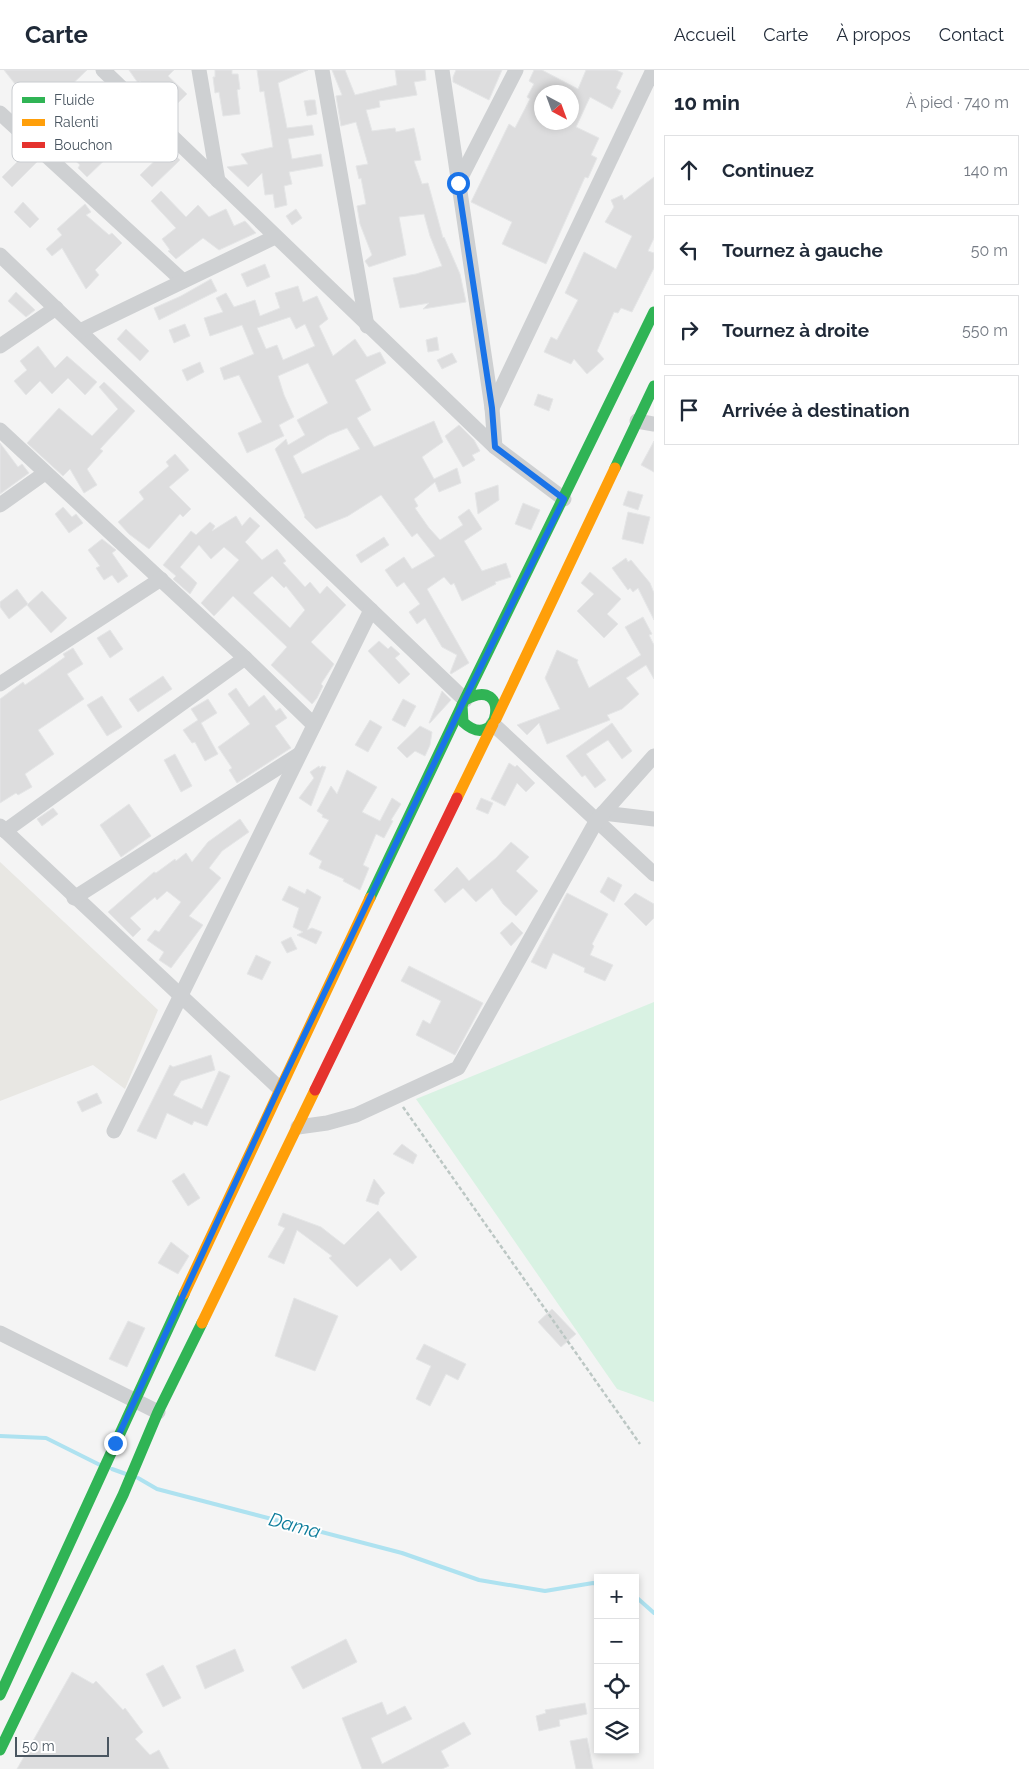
<!DOCTYPE html>
<html lang="fr">
<head>
<meta charset="utf-8">
<style>
	body { margin:0; font-family:Raleway,sans-serif; background:#f2f2f3; color:#1f2937 }
	.controls { position:absolute; right:15px; bottom:15px; display:grid; overflow:hidden; border-radius:0px; box-shadow:0 2px 8px #0003 }
	.controls button { width:45px; height:45px; display:grid; place-items:center; padding:0; border:0; border-bottom:1px solid #e0e1e3; background:#fff; color:#1f2937; font:25px sans-serif }
	.compass { position:absolute; left:534px; top:15px; width:45px; height:45px; border-radius:50%; background:#fff; box-shadow:0 2px 8px #0003; rotate:139deg }
	.scale { position:absolute; left:15px; bottom:12px; width:94px; box-sizing:border-box; padding-left:5px; border:2px solid #4a5661; border-top:0; font-size:14px; line-height:18px; white-space:nowrap; color:#4a5661; -webkit-text-stroke:4px #fff; paint-order:stroke }
	.stop { position:absolute; width:15px; height:15px; margin:-11px; border:4px solid #1a73e8; border-radius:50%; background:#fff }
	.stop.end { background:#1a73e8; border-color:#fff; box-shadow:0 1px 5px #0008 }
	.list { margin:0; padding:0; list-style:none }
	h2 { display:flex; justify-content:space-between; align-items:center; height:65px; margin:0; padding:0 20px; font-size:21px }
	h2 small { font-size:16px; font-weight:400; color:#747a83 }
	.list li { display:grid; grid-template-columns:32px 1fr auto; gap:15px; align-items:center; box-sizing:border-box; height:70px; margin:0 10px 10px; padding:0 10px; border:1px solid #e0e1e3; border-radius:0px }
	.list b { display:block; font-size:19px; white-space:nowrap }
	.list em { font-size:16px; font-style:normal; color:#747a83 }
	.icon { flex:none; width:28px; height:28px; fill:none; stroke:currentColor; stroke-width:2; stroke-linecap:round; stroke-linejoin:round }
	.map { position:relative; flex:none; width:654px; height:1699px; overflow:hidden }
	header { display:flex; align-items:center; gap:30px; box-sizing:border-box; height:70px; padding:0 25px; background:#fff; border-bottom:1px solid #e0e1e3 }
	header strong { font-size:24px }
	nav { display:flex; gap:28px; margin-inline-start:auto; font-size:18px }
	main { display:flex }
	aside { flex:1; background:#fff }
	.map>svg:first-child { display:block }
	.commercial { fill:#e8e7e3 }
	.green { fill:#d9f2e3 }
	.lines { fill:none; stroke-linecap:round; stroke-linejoin:round }
	.stream { stroke:#aee2f0; stroke-width:4 }
	.building { fill:#ddddde; stroke:#e5e6e7; fill-rule:evenodd }
	.path { stroke:#bcc7c4; stroke-width:2.5; stroke-dasharray:4 2.5; stroke-linecap:butt }
	.street { stroke:#ced0d2; stroke-width:15 }
	.fast { stroke:#30b455; stroke-width:11 }
	.slow { stroke:#ff9f0a; stroke-width:11 }
	.jam { stroke:#e5322d; stroke-width:11 }
	.route { stroke:#1a73e8; stroke-width:6 }
	.labels { text-anchor:middle; stroke-width:4; stroke-linejoin:round; paint-order:stroke }
	.water-label { font-size:19px; font-style:italic; fill:#0c7c9b; stroke:#fff }
	.key { fill:#fff; stroke:#c9ccd0; stroke-width:1 }
	.key-label { font-size:14px; fill:#4a5661 }
</style>
</head>
<body>
<header>
<strong>Carte</strong>
<nav><a>Accueil</a><a>Carte</a><a>À propos</a><a>Contact</a></nav>
</header>
<main>
<div class="map">
<svg width="654" height="1699" viewBox="0 0 654 1699">
	<rect width="100%" height="100%" fill="#f4f4f4"/>
	<!-- commercial -->
	<path class="commercial" d="M0 792 158 940 125 1019 93 995 0 1031Z"/>
	<!-- green -->
	<path class="green" d="M654 932V1332L617 1319 416 1029Z"/>
	<g class="lines">
		<!-- stream -->
		<g class="stream">
			<path d="M0 1366 46 1368 100 1395"/>
			<path d="M112 1399 126 1404"/>
			<path d="M138 1408 157 1419 402 1483 479 1510 545 1521 593 1513 598 1514"/>
			<path d="M635 1526 654 1543"/>
		</g>
	</g>
	<!-- building -->
	<g class="building">
		<path d="M4 0H87L60 26 82 49 94 39 105 51 119 37 126 44 116 54 126 65 111 78 114 81 87 107 78 98 80 95 63 79 71 71 42 40 30 50 22 40 30 33Z"/>
		<path d="M129 0H174L168 6 187 24 167 44 153 30 156 26 140 11 138 13Z"/>
		<path d="M215 0H232V4H238L240 19 237 20 240 44 223 46 219 22 215 23 213 7H215Z"/>
		<path d="M257 0H308L278 13 287 58 312 55 314 65 288 69 292 89 321 84 323 96 289 102 292 114 284 116 287 135 275 138 273 124 265 125 262 103 248 117 227 97 248 94 241 84 273 77 264 21 260 22Z"/>
		<path d="M332 0H345L355 25 397 15 395 0H425L426 10 414 12 417 25 379 31 380 37 366 40 372 61 395 58 396 62 414 58 421 90 414 91 422 114 428 113 443 168 444 167 460 204 466 232 423 239 429 233 400 238 393 208 416 204 442 196 430 166 424 144 399 147 406 185 369 197 365 191 372 185 360 154 357 136 366 134 361 108 359 109 356 96 368 94 356 52 341 56 336 26 342 25Z"/>
		<path d="M456 0H502L489 30 453 12V7Z"/>
		<path d="M534 0H542L578 19 586 0H616L623 3 616 18 621 21 612 39 590 27 576 57 599 68 591 85 597 88 588 108 585 107 546 194 502 174 512 152 471 132 509 54 515 58 530 29 527 27 534 14 529 11ZM542 22H572V52H542Z"/>
		<path d="M310 30H315L317 44 307 46 304 31Z"/>
		<path d="M168 78 180 90 152 117 140 105Z"/>
		<path d="M28 81 38 91 12 117 2 107Z"/>
		<path d="M654 107V168L648 181 654 183V198L632 242 621 238 618 243 614 242 597 281 604 289 587 304 574 289 571 294 544 282 551 267 557 270 578 230 565 223 584 182 616 199 632 166 605 152 614 137 611 130 622 125 624 130Z"/>
		<path d="M161 121 186 147 198 135 209 147 226 139 234 156 245 151 256 163 219 180 203 168 176 189 168 181 170 180 162 169 176 158 151 131Z"/>
		<path d="M23 132 39 149 30 158 14 142Z"/>
		<path d="M85 134 91 142 86 145 109 165 112 163 122 173 95 200 99 205 86 219 62 178 52 186 46 179 62 165 57 159Z"/>
		<path d="M296 139 302 148 292 155 286 146Z"/>
		<path d="M265 194 270 207 247 217 241 204Z"/>
		<path d="M211 209 217 221 159 250 154 238 181 226Z"/>
		<path d="M298 216 303 232 317 226 328 249 319 256 333 286 355 269 367 287 380 282 386 293 355 310 371 340 357 348 374 377 434 351 443 372 422 387 434 409 457 398 461 413 439 422 435 412 414 429 418 436 415 438 429 458 440 470 463 455 458 447 469 439 482 459 464 471 482 501 506 493 511 507 495 512 496 514 462 531 454 513 451 515 444 507 427 519 469 593 451 604 450 603 457 585 442 577 425 548 417 554 409 542 420 534 404 512 397 517 385 500 404 487 412 499 435 486 417 463 412 467 381 425 348 446 316 459 304 447 305 446 275 379 286 369 288 375 305 365 297 350 328 333 308 293 278 306 284 325 294 347 279 355 284 366 247 383 238 363 262 352 239 305 224 310 220 298 254 284 242 255 210 266 204 248 223 242 216 228 226 223 234 237 255 230 260 246 280 238 275 223ZM290 247 296 259 305 254 315 276 283 290 277 275 266 279 257 258ZM347 358 360 379 302 404 293 386 329 365Z"/>
		<path d="M16 222 35 240 26 247 8 231Z"/>
		<path d="M185 254 190 266 174 273 169 260Z"/>
		<path d="M126 259 149 281 140 291 117 269Z"/>
		<path d="M437 267 439 280 428 282 426 270Z"/>
		<path d="M38 276 55 298 67 286 97 312 85 325 68 308 52 324 40 311 26 325 14 311 27 300 20 291Z"/>
		<path d="M452 283 457 292 442 299 437 290Z"/>
		<path d="M200 292 204 302 187 311 182 300Z"/>
		<path d="M104 312 135 341 100 379 103 381 87 399 97 415 84 423 70 399 63 406 27 373 59 338 92 366 118 339 99 317Z"/>
		<path d="M538 324 553 329 549 341 534 335Z"/>
		<path d="M459 355 474 370 480 381 472 385 475 390 463 397 445 366Z"/>
		<path d="M654 371V402L641 395Z"/>
		<path d="M0 373 18 397 22 394 29 403 0 424Z"/>
		<path d="M175 384 189 400 169 417 191 439 183 447 180 444 149 479 129 464 118 452 144 429 139 422 169 396 166 392Z"/>
		<path d="M498 415 499 430 478 444 475 423Z"/>
		<path d="M628 421 643 425 638 440 623 435Z"/>
		<path d="M523 433 540 440 531 460 515 454Z"/>
		<path d="M63 437 72 447 76 444 83 453 69 463 55 444Z"/>
		<path d="M628 442 650 447 643 474 622 469Z"/>
		<path d="M236 446 242 456 250 447 260 456 245 472 262 490 277 479 286 491 283 493 305 517 310 512 320 524 327 516 346 535 311 572 334 594 321 614 323 616 317 628 312 634 271 595 287 577 233 526 214 546 201 533 239 490 224 477 211 489 199 475 180 497 197 513 190 524 173 509 176 506 163 495 191 461 196 465 210 452 215 456 212 461ZM272 506 284 518 286 516 305 540 290 558 253 523Z"/>
		<path d="M384 467 389 475 361 493 356 485Z"/>
		<path d="M102 469 116 480 112 483 128 506 118 513 112 505 104 510 96 498 100 496 88 480Z"/>
		<path d="M626 488 628 492 631 490 650 513 654 523V550L638 518 633 522 630 518 628 520 612 498Z"/>
		<path d="M590 502 621 529 607 544 618 554 604 568 577 541 594 524 581 513Z"/>
		<path d="M17 519 28 534 42 521 67 548 51 563 27 535 28 534 9 549 0 537V532Z"/>
		<path d="M643 547 652 564 649 565 654 575V609L646 595 626 608 639 624 622 639 607 645 610 650 547 674 539 653 527 665 517 655 560 639 545 608 557 580 578 590 577 592 589 618 641 585 625 557Z"/>
		<path d="M110 560 123 579 110 588 97 568Z"/>
		<path d="M379 571 388 579 391 576 400 584 395 588 410 604 399 614 368 581Z"/>
		<path d="M73 578 83 594 67 604 84 629 38 660 54 684 25 704 32 717 18 725 16 723 0 733V629L23 612 25 615 44 602 65 587 63 584Z"/>
		<path d="M163 606 172 619 138 642 129 629Z"/>
		<path d="M236 618 249 637 264 625 276 641 280 638 287 648 275 656 291 678 237 713 229 700 232 698 218 677 250 654 228 624Z"/>
		<path d="M442 621 451 630 430 653H429Z"/>
		<path d="M102 626 122 657 107 666 87 635Z"/>
		<path d="M208 629 217 643 201 653 218 684 205 691 195 672 192 673 183 660 198 650 191 639Z"/>
		<path d="M403 629 416 636 405 657 392 650Z"/>
		<path d="M370 650 382 657 368 682 355 675Z"/>
		<path d="M612 653 632 681 622 689 608 670 586 684 606 710 595 718 585 705 582 707 566 686Z"/>
		<path d="M420 656 432 662 430 675 425 686 415 681 407 688 397 678Z"/>
		<path d="M175 684 192 716 181 722 164 690Z"/>
		<path d="M509 693 515 697 517 695 535 713 526 722 517 713 505 736 491 729Z"/>
		<path d="M319 696 320 698 322 696 326 697 311 736 299 728 314 708 310 702Z"/>
		<path d="M347 700 377 717 362 742 380 751 392 728 401 734 391 750 393 751 384 768 376 764 363 795 369 798 360 820 343 811 344 809 319 798 322 791 309 784 329 750 322 747 323 745 317 741 331 716 337 724Z"/>
		<path d="M481 728 493 733 488 744 476 739Z"/>
		<path d="M129 734 151 766 121 787 100 755Z"/>
		<path d="M53 738 58 744 42 756 37 749Z"/>
		<path d="M240 749 249 762 222 781 209 798 221 808 189 846 203 855 171 898 159 890 164 882 147 870 155 860 159 862 181 832 167 821 157 830 155 827 130 848 141 859 133 867 108 842 154 802 156 803 175 789 176 791 186 783 192 792 208 772Z"/>
		<path d="M511 772 529 787 516 801 538 821 516 846 503 834 492 818 476 832 463 818 445 833 434 820 457 797 469 811 496 788Z"/>
		<path d="M608 807 622 815 614 832 600 822Z"/>
		<path d="M289 816 305 824 307 819 321 827 307 860 312 858 322 862 316 874 297 865 303 862 293 857 299 838 282 830Z"/>
		<path d="M567 823 608 844 592 874 594 876 590 885 613 895 605 911 584 902 585 898 553 883 546 899 531 892Z"/>
		<path d="M635 823 654 834V848L646 856 624 834Z"/>
		<path d="M512 852 523 863 511 876 500 863Z"/>
		<path d="M291 867 297 879 287 883 281 872Z"/>
		<path d="M256 885 271 892 262 910 247 904Z"/>
		<path d="M409 896 483 933 455 985 416 965 423 950 430 954 441 931 401 911Z"/>
		<path d="M211 985 215 1000 181 1011 173 1025 202 1039 219 1001 230 1006 207 1056 194 1051 192 1055 167 1043 156 1069 137 1061 170 995 173 997Z"/>
		<path d="M97 1023 102 1033 82 1042 77 1032Z"/>
		<path d="M402 1074 417 1085 413 1094 393 1084Z"/>
		<path d="M184 1103 200 1128 188 1136 172 1111Z"/>
		<path d="M374 1109 385 1123 380 1128 378 1135 366 1131Z"/>
		<path d="M378 1141 417 1187 401 1201 390 1188 357 1217 329 1188 332 1186 297 1160 284 1194 268 1187 285 1158 278 1155 283 1143 321 1157 344 1175Z"/>
		<path d="M171 1172 189 1186 178 1204 158 1193Z"/>
		<path d="M294 1228 338 1246 315 1301 275 1286Z"/>
		<path d="M552 1239 576 1264 561 1277 538 1252Z"/>
		<path d="M128 1251 145 1258 127 1297 109 1289Z"/>
		<path d="M424 1274 466 1294 458 1310 446 1304 430 1336 416 1329 431 1296 416 1289Z"/>
		<path d="M346 1569 357 1592 303 1619 291 1597Z"/>
		<path d="M235 1579 244 1601 205 1619 196 1596Z"/>
		<path d="M163 1595 181 1628 163 1637 146 1604Z"/>
		<path d="M72 1602 93 1614 96 1611 123 1640 125 1638 143 1662 135 1669 150 1685 159 1680 169 1699H17Z"/>
		<path d="M382 1632 387 1645 405 1636 412 1649 371 1668 382 1694 464 1652 471 1664 441 1681 449 1696 442 1699H362L342 1648Z"/>
		<path d="M585 1633 587 1644 559 1650 560 1656 539 1661 536 1646 546 1643 545 1640Z"/>
		<path d="M587 1668 593 1699H576L570 1671Z"/>
	</g>
	<g class="lines">
		<!-- path -->
		<path class="path" d="M403 1037 640 1374"/>
		<!-- street -->
		<g class="street">
			<path d="M103 0 495 377 564 429"/>
			<path d="M199 0 218 111"/>
			<path d="M322 0 367 256"/>
			<path d="M442 0 492 338 495 377"/>
			<path d="M0 43 183 211"/>
			<path d="M458 113 516 0"/>
			<path d="M0 185 465 630"/>
			<path d="M80 261 275 167"/>
			<path d="M0 276 56 238"/>
			<path d="M492 338 653 0"/>
			<path d="M637 351 654 354"/>
			<path d="M0 360 245 588 314 655"/>
			<path d="M0 435 45 403"/>
			<path d="M0 614 161 509"/>
			<path d="M493 654 654 804"/>
			<path d="M603 743 654 749"/>
			<path d="M0 756 279 1018"/>
			<path d="M5 761 245 588"/>
			<path d="M74 828 298 685"/>
			<path d="M298 1057 327 1053 356 1045 458 998 597 750 654 686"/>
			<path d="M114 1061 371 540"/>
			<path d="M0 1263 158 1342"/>
		</g>
		<!-- fast -->
		<g class="fast">
			<path d="M615 398 654 316"/>
			<path d="M465 630C512 603 500 686 463 652L462 635 654 242"/>
			<path d="M370 828 462 635"/>
			<path d="M0 1625 184 1224"/>
			<path d="M0 1680 123 1425 158 1342 202 1253"/>
		</g>
		<!-- slow -->
		<g class="slow">
			<path d="M496 649 615 398"/>
			<path d="M457 728 493 654"/>
			<path d="M184 1224 370 828"/>
			<path d="M202 1253 315 1020"/>
		</g>
		<!-- jam -->
		<path class="jam" d="M315 1020 457 728"/>
	</g>
	<g class="lines">
		<!-- route -->
		<path class="route" d="M115 1373 279 1018 462 635 564 429 495 377 492 338 458 113"/>
	</g>
	<g class="labels">
		<!-- water labels -->
		<g class="water-label">
			<text transform="translate(295 1455) rotate(15)" y="7">Dama</text>
		</g>
	</g>
	<!-- legend -->
	<rect x="12" y="12" width="166" height="80" rx="8" class="key"/>
	<rect x="22" y="27" width="23" height="6" fill="#30b455"/>
	<rect x="22" y="49" width="23" height="7" fill="#ff9f0a"/>
	<rect x="22" y="72" width="23" height="6" fill="#e5322d"/>
	<g class="key-label">
		<text x="54" y="35">Fluide</text>
		<text x="54" y="57">Ralenti</text>
		<text x="54" y="80">Bouchon</text>
	</g>
</svg>
<div class="controls">
<button>+</button>
<button>−</button>
<button><svg class="icon" aria-label="locate" viewBox="0 0 24 24"><circle cx="12" cy="12" r="6"/><path d="M12 2v4M12 18v4M2 12h4M18 12h4"/></svg></button>
<button><svg class="icon" aria-label="layers" viewBox="0 0 24 24"><path d="M12 4l9 5-9 5-9-5zM3 14l9 5 9-5"/></svg></button>
</div>
<svg class="compass" viewBox="-18 -18 36 36"><path d="M0-13l5 13h-10z" fill="#e53935"/><path d="M0 13l5-13h-10z" fill="#747a83"/></svg>
<div class="scale">50 m</div>
<div class="stop" style="left:458px;top:113px"></div>
<div class="stop end" style="left:115px;top:1373px"></div>
</div>
<aside>
<h2>10 min<small>À pied · 740 m</small></h2>
<ul class="list">
<li><svg class="icon" aria-label="ahead" viewBox="0 0 24 24"><path d="M12 20V5M6 11l6-6 6 6"/></svg><div><b>Continuez</b></div><em>140 m</em></li>
<li><svg class="icon" aria-label="left" viewBox="0 0 24 24"><path d="M17 20v-9H6M10 6l-5 5 5 5"/></svg><div><b>Tournez à gauche</b></div><em>50 m</em></li>
<li><svg class="icon" aria-label="right" viewBox="0 0 24 24"><path d="M7 20v-9h11M14 6l5 5-5 5"/></svg><div><b>Tournez à droite</b></div><em>550 m</em></li>
<li><svg class="icon" aria-label="arrive" viewBox="0 0 24 24"><path d="M6 21V4h12l-3 4 3 4H6"/></svg><div><b>Arrivée à destination</b></div></li>
</ul>
</aside>
</main>
</body>
</html>
